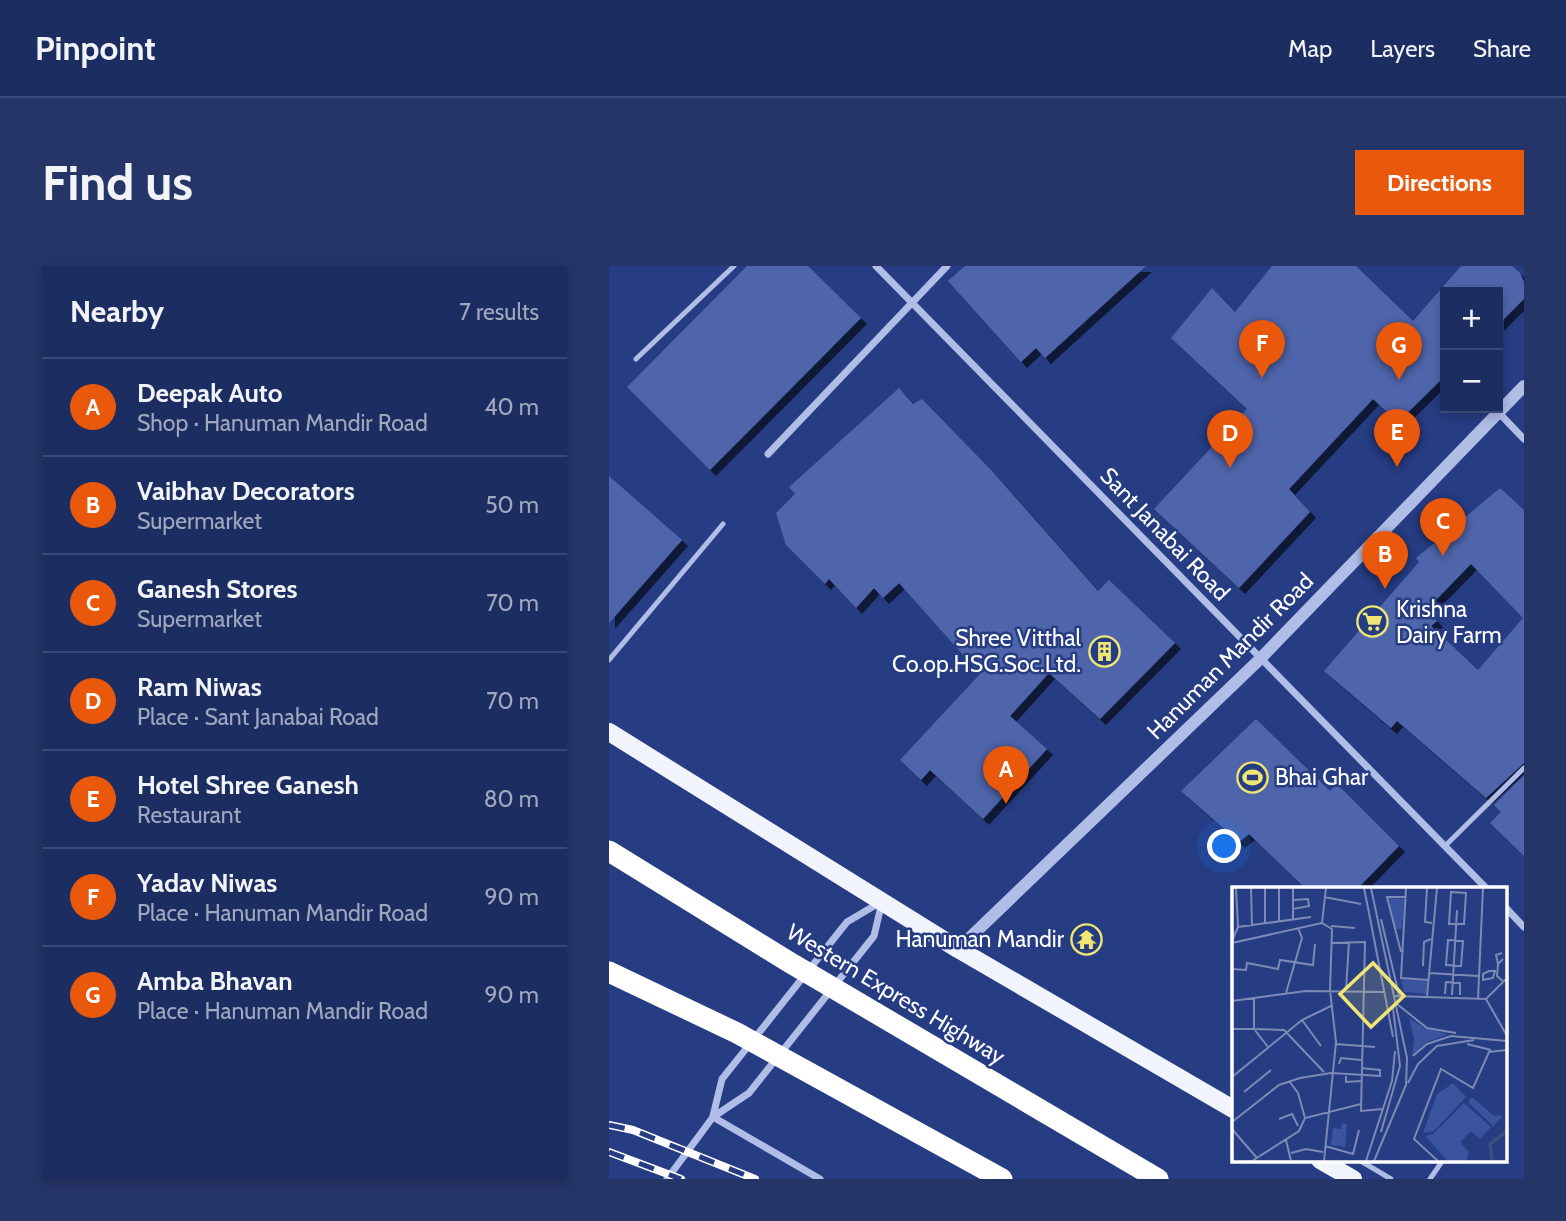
<!DOCTYPE html>
<html lang="en">
<head>
<meta charset="utf-8">
<style>
	body { margin:0; font-family:Cabin,sans-serif; background:#253568; color:#f1f3f6 }
	.controls { position:absolute; right:21px; top:21px; display:grid; overflow:hidden; border-radius:0px; box-shadow:0 4px 10px #0003 }
	.controls button { width:63px; height:63px; display:grid; place-items:center; padding:0; border:0; border-bottom:2px solid #3a4977; background:#1c2d62; color:#f1f3f6; font:35px sans-serif }
	.you { position:absolute; left:616px; top:581px; width:24px; height:24px; margin:-18px; border:5px solid #fff; border-radius:50%; background:#1a73e8; box-shadow:0 0 0 10px #1a73e833 }
	.badge { display:grid; place-items:center; width:46px; height:46px; border-radius:50%; background:#ea580c; color:#fff; font-size:23px; font-weight:700 }
	.pin { position:absolute; translate:-50% -58px; filter:drop-shadow(0 2px 4px #0008) }
	.pin::after { content:''; position:absolute; top:37px; width:24px; height:21px; background:inherit; clip-path:polygon(0 0,100% 0,50% 100%) }
	.list { margin:0; padding:0; list-style:none }
	h2 { display:flex; justify-content:space-between; align-items:center; height:91px; margin:0; padding:0 28px; font-size:30px }
	h2 small { font-size:23px; font-weight:400; color:#a0a8be }
	.list li { display:grid; grid-template-columns:46px 1fr auto; gap:21px; align-items:center; box-sizing:border-box; height:98px; padding:0 28px; border-top:2px solid #3a4977 }
	.list b { display:block; font-size:26px; white-space:nowrap }
	.list p { margin:0; font-size:23px; white-space:nowrap; color:#a0a8be }
	.list em { font-size:23px; font-style:normal; color:#a0a8be }
	.map { position:relative; flex:none; width:915px; height:913px; overflow:hidden; border-radius:0px }
	header { display:flex; align-items:center; gap:42px; box-sizing:border-box; height:98px; padding:0 35px; background:#1c2d62; border-bottom:2px solid #3a4977 }
	header strong { font-size:33px }
	nav { display:flex; gap:38px; margin-inline-start:auto; font-size:24px }
	.intro { display:flex; align-items:center; justify-content:space-between; box-sizing:border-box; height:168px; padding:0 42px }
	h1 { margin:0; font-size:49px }
	.button { padding:18px 32px; border-radius:0px; background:#ea580c; color:#fff; font-size:24px; font-weight:700 }
	main { display:flex; gap:42px; padding:0 42px }
	aside { flex:1; background:#1c2d62; border-radius:0px; box-shadow:0 4px 10px #0003 }
	.map>svg:first-child { display:block }
	.building { fill:#4f65ab; fill-rule:evenodd; filter:url(#shadow) }
	.lines { fill:none; stroke-linecap:round; stroke-linejoin:round }
	.service { stroke:#afbde7; stroke-width:5 }
	.minor { stroke:#afbde7; stroke-width:7 }
	.tertiary { stroke:#afbde7; stroke-width:12 }
	.primary { stroke:#f1f3fd; stroke-width:18 }
	.motorway { stroke:#fff; stroke-width:21 }
	.rail-casing { stroke:#fff; stroke-width:8 }
	.rail { stroke:#263c83; stroke-width:5; stroke-dasharray:16; stroke-linecap:butt }
	.labels { text-anchor:middle; stroke-width:5; stroke-linejoin:round; paint-order:stroke }
	.street-label { font-size:23px; fill:#fff; stroke:#263c83 }
	.poi-label { font-size:23px; fill:#fff; stroke:#263c83; text-anchor:start }
	.inset-river { fill:none; stroke:#3e4e82; stroke-width:3.5 }
	.inset-road { fill:none; stroke:#7d8ab5; stroke-width:2 }
	.view { fill:#f0e674; fill-opacity:0.15; stroke:#f0e674; stroke-width:3.5 }
	.inset-edge { fill:none; stroke:#fff; stroke-width:3.5 }
</style>
</head>
<body>
<header>
<strong>Pinpoint</strong>
<nav><a>Map</a><a>Layers</a><a>Share</a></nav>
</header>
<div class="intro"><h1>Find us</h1><a class="button">Directions</a></div>
<main>
<aside>
<h2>Nearby<small>7 results</small></h2>
<ul class="list">
<li><span class="badge">A</span><div><b>Deepak Auto</b><p>Shop · Hanuman Mandir Road</p></div><em>40 m</em></li>
<li><span class="badge">B</span><div><b>Vaibhav Decorators</b><p>Supermarket</p></div><em>50 m</em></li>
<li><span class="badge">C</span><div><b>Ganesh Stores</b><p>Supermarket</p></div><em>70 m</em></li>
<li><span class="badge">D</span><div><b>Ram Niwas</b><p>Place · Sant Janabai Road</p></div><em>70 m</em></li>
<li><span class="badge">E</span><div><b>Hotel Shree Ganesh</b><p>Restaurant</p></div><em>80 m</em></li>
<li><span class="badge">F</span><div><b>Yadav Niwas</b><p>Place · Hanuman Mandir Road</p></div><em>90 m</em></li>
<li><span class="badge">G</span><div><b>Amba Bhavan</b><p>Place · Hanuman Mandir Road</p></div><em>90 m</em></li>
</ul>
</aside>
<div class="map">
<svg width="915" height="913" viewBox="0 0 915 913">
	<defs>
		<filter id="shadow"><feDropShadow dx="6" dy="6" stdDeviation="0" flood-color="#0009"/></filter>
	</defs>
	<rect width="100%" height="100%" fill="#263c83"/>
	<!-- building -->
	<g class="building">
		<path d="M138 0H199L252 52 101 204 18 121Z"/>
		<path d="M356 0H537L436 92 427 82 412 96 339 15Z"/>
		<path d="M663 0H747L804 55 852 0H903L911 7 915 16V33L889 59V26H836V110L789 156 764 133 680 223 701 246 630 322 545 243 638 143 562 72 603 22 626 46Z"/>
		<path d="M290 122 304 138 313 133 383 205 489 325 500 314 566 377 491 453 440 407 401 450 438 483 374 553 321 504 312 514 291 494 371 408 290 317 274 332 265 322 247 342 220 313 216 318 177 279 167 247 186 228 180 221Z"/>
		<path d="M0 210 73 274 0 357Z"/>
		<path d="M891 222 915 244V497L877 532 788 455 782 462 715 405 810 296 807 292ZM862 298 914 352 869 404 822 360 828 355 817 344Z"/>
		<path d="M647 453 721 525 728 518 790 580 749 622H696L640 568 630 576 572 525Z"/>
		<path d="M915 509V590L881 557 892 546 885 539Z"/>
	</g>
	<g class="lines">
		<!-- service -->
		<g class="service">
			<path d="M27 93 125 0"/>
			<path d="M0 394 114 258"/>
			<path d="M836 580 915 502"/>
			<path d="M750 894 782 913"/>
			<path d="M821 913 834 894"/>
		</g>
		<!-- minor -->
		<g class="minor">
			<path d="M267 0 877 622"/>
			<path d="M890 147 915 173"/>
			<path d="M159 188 338 0"/>
			<path d="M896 641 915 661"/>
			<path d="M104 850 113 813 238 656 270 637"/>
			<path d="M104 851 211 913"/>
			<path d="M58 913 104 851 140 827 265 670 273 636"/>
		</g>
		<!-- tertiary -->
		<path class="tertiary" d="M349 683 651 393 915 120"/>
		<!-- primary -->
		<g class="primary">
			<path d="M0 466 349 683 624 843"/>
			<path d="M711 894 744 913"/>
		</g>
		<!-- motorway -->
		<g class="motorway">
			<path d="M0 585 180 696 549 913"/>
			<path d="M0 706 128 767 393 913"/>
		</g>
		<defs>
			<g id="rail">
				<path d="M0 859 24 864 146 913"/>
				<path d="M0 886 72 913"/>
			</g>
		</defs>
		<!-- rail casing -->
		<use href="#rail" class="rail-casing"/>
		<!-- rail -->
		<use href="#rail" class="rail"/>
	</g>
	<!-- icons -->
	<defs>
		<symbol id="supermarket-ring" viewBox="-11 -11 22 22"><circle r="9.5" fill="#263c83" stroke="#f0e674" stroke-width="1.5"/><path d="M-6-5.5h2.5l.6 2H6L4.5 2H-2.5L-4.4-4H-6ZM-1.5 3.2a1.3 1.3 0 1 0 .1 0ZM3 3.2a1.3 1.3 0 1 0 .1 0Z" fill="#f0e674"/></symbol>
		<symbol id="building-ring" viewBox="-11 -11 22 22"><circle r="9.5" fill="#263c83" stroke="#f0e674" stroke-width="1.5"/><path d="M-4-6H4V6H1V3H-1V6H-4ZM-2.5-4.3h1.7v1.8h-1.7ZM.8-4.3h1.7v1.8H.8ZM-2.5-1h1.7V.8h-1.7ZM.8-1h1.7V.8H.8Z" fill="#f0e674"/></symbol>
		<symbol id="stadium-ring" viewBox="-11 -11 22 22"><circle r="9.5" fill="#263c83" stroke="#f0e674" stroke-width="1.5"/><path d="M0-5a6.5 5 0 1 0 0 10a6.5 5 0 1 0 0-10ZM-3.5-1.8h7v3.6h-7Z" fill="#f0e674"/></symbol>
		<symbol id="temple-ring" viewBox="-11 -11 22 22"><circle r="9.5" fill="#263c83" stroke="#f0e674" stroke-width="1.5"/><path d="M0-6L5-2H3V0L6.5 2.5H4V6H1.5V3h-3V6H-4V2.5H-6.5L-3 0V-2H-5Z" fill="#f0e674"/></symbol>
	</defs>
	<g fill-rule="evenodd">
		<use href="#supermarket-ring" x="746" y="338" width="35" height="35"/>
		<use href="#building-ring" x="478" y="368" width="35" height="35"/>
		<use href="#stadium-ring" x="626" y="494" width="35" height="35"/>
		<use href="#temple-ring" x="460" y="656" width="35" height="35"/>
	</g>
	<g class="labels">
		<!-- street labels -->
		<g class="street-label">
			<text transform="translate(556 268) rotate(46)" y="8">Sant Janabai Road</text>
			<text transform="translate(621 390) rotate(-45)" y="8">Hanuman Mandir Road</text>
			<text transform="translate(287 728) rotate(31)" y="8">Western Express Highway</text>
		</g>
		<!-- poi labels -->
		<g class="poi-label">
			<text x="787" y="351">Krishna<tspan x="787" dy="26">Dairy Farm</tspan></text>
			<text x="472" y="380" text-anchor="end">Shree Vitthal<tspan x="472" dy="26">Co.op.HSG.Soc.Ltd.</tspan></text>
			<text x="666" y="519">Bhai Ghar</text>
			<text x="455" y="681" text-anchor="end">Hanuman Mandir</text>
		</g>
	</g>
	<!-- overview -->
	<g transform="translate(623 621)">
		<rect width="275" height="275" fill="#263c83"/>
		<path d="M157 11 172 12 170 42H163ZM169 93 195 94 194 107 172 105ZM177 131 192 141 216 147 195 155 180 169 182 152ZM221 196 234 210 202 244 191 246 205 207ZM240 210 261 228 271 229 261 239 236 215ZM232 216 259 240 248 252 239 244 228 255 237 265 234 274H216L193 249 201 247ZM110 236 115 237 113 260 99 258 101 241 109 242Z" fill="#3b54a0"/>
		<path class="inset-river" d="M260 274 258 257 275 244"/>
		<path class="inset-road" d="M0 1H4L6 40M19 1 20 38M33 1V36M47 1V35M132 1 138 31M139 1 175 171 174 198 142 274M174 1 169 91 196 93M195 1 193 35 200 36M219 5 234 6 232 37H217ZM92 10 129 17M61 22 77 19 76 12 61 13M138 31 161 150M149 32 167 108M61 34V1M99 39 123 41M216 53 231 54 229 79 214 78ZM0 54 6 40 79 30M0 56 90 36M100 56 133 55 129 224 151 222M169 65 155 10H173M270 66 264 68 266 77 271 72M266 77 265 89 272 95M191 79 192 55 199 52M0 82 14 83 15 76 46 82 48 73 81 78 83 57M263 84 261 91 251 93V87L257 84H264M197 86 246 89M114 103 117 55M54 106 70 51 66 41M213 107 214 95 228 96V108M220 108 225 23M163 109 254 112 275 91M195 109 205 1M22 111V142L52 143 92 185M246 112 251 1M254 112 275 149M0 114 74 104 152 105M165 117 195 141 224 146M70 133 89 159M0 142H22L36 160M103 157 143 160M235 157 259 163M181 169 195 157 219 149 275 154M107 177 109 171 129 173M186 177 205 159 242 153M129 181 148 183V190M114 189V195L129 194M0 190 70 133 99 119M57 194 66 206 73 231M176 196 186 177M12 205 39 183M47 232 60 227 66 239M0 235 47 198 68 191 99 186 149 189M0 242 25 271M149 245 168 179 161 121M54 253 59 274M93 259 121 267 127 243M59 266 74 262 91 265M20 274 67 244 73 231 129 217M92 274 104 155 98 103 100 42 90 36 94 1M134 274 160 194 163 164M206 274 182 252 209 182 241 201 257 165 275 163"/>
		<path class="view" d="M141 76 172 109 139 140 108 107Z"/>
		<rect width="275" height="275" class="inset-edge"/>
	</g>
</svg>
<div class="controls">
<button>+</button>
<button>−</button>
</div>
<div class="you"></div>
<div class="pin badge" style="left:397px;top:538px">A</div>
<div class="pin badge" style="left:776px;top:323px">B</div>
<div class="pin badge" style="left:834px;top:290px">C</div>
<div class="pin badge" style="left:621px;top:202px">D</div>
<div class="pin badge" style="left:788px;top:201px">E</div>
<div class="pin badge" style="left:653px;top:112px">F</div>
<div class="pin badge" style="left:790px;top:114px">G</div>
</div>
</main>
</body>
</html>
